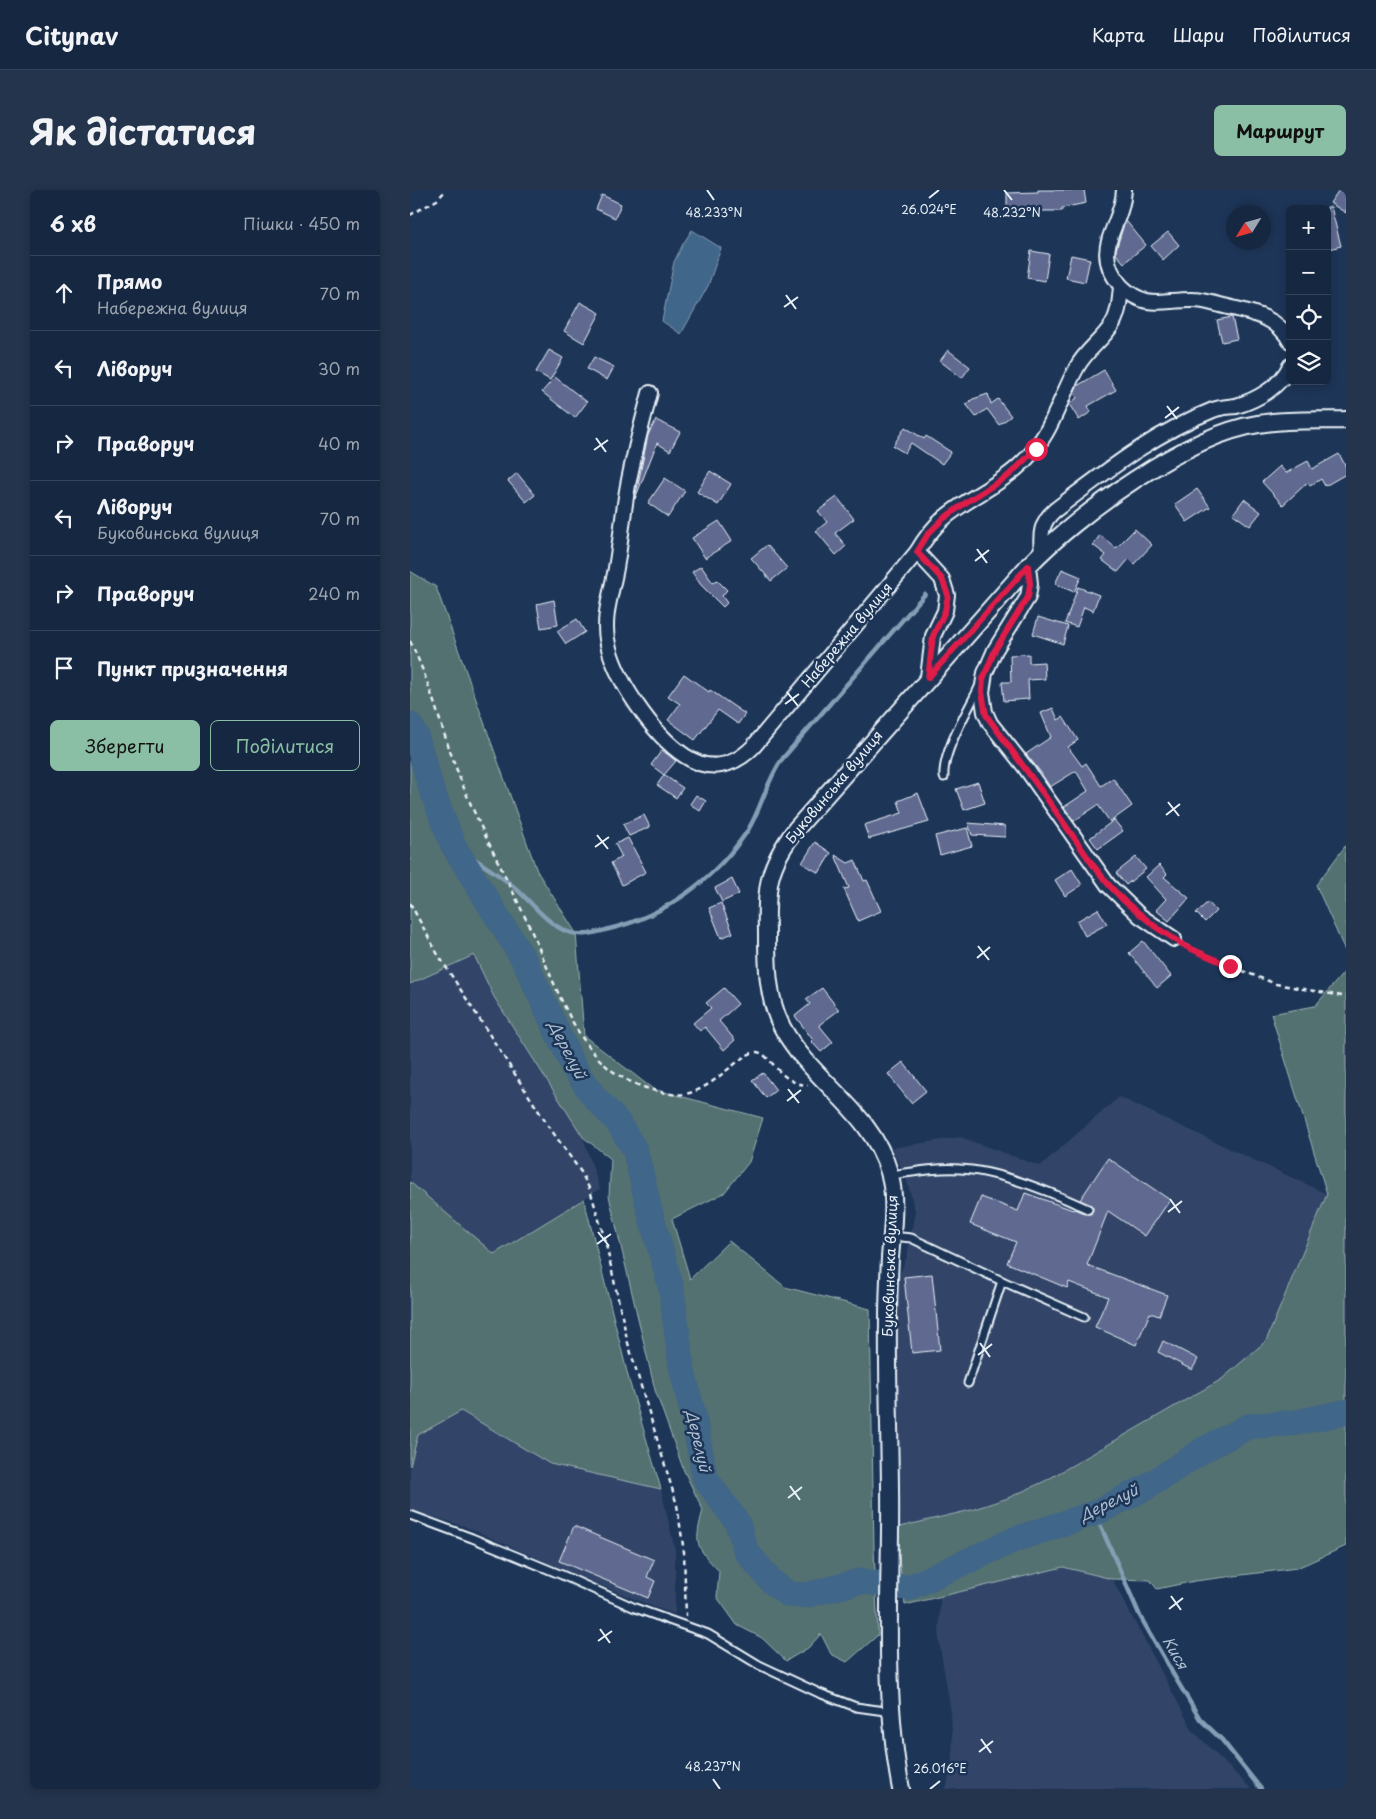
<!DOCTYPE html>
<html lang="uk">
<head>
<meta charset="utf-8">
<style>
	body { margin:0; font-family:"Playpen Sans",sans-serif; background:#23344c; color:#f1f3f6 }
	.controls { position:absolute; right:15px; top:15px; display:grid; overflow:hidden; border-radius:8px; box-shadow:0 2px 8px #0003 }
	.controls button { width:45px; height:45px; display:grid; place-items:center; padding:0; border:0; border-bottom:1px solid #35445a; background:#162841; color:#f1f3f6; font:25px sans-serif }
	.compass { position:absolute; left:816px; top:15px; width:45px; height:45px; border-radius:50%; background:#162841; box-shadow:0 2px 8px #0003; rotate:233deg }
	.stop { position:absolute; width:15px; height:15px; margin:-11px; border:4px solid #e11d48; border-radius:50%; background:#fff }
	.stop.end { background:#e11d48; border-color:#fff; box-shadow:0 1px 5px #0008 }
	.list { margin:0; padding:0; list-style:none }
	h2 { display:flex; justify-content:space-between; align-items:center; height:65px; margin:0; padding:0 20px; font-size:21px }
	h2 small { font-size:16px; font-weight:400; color:#9ea6b1 }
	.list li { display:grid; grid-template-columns:32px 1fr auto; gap:15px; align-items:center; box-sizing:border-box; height:75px; padding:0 20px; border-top:1px solid #35445a }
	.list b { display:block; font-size:19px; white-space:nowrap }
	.list p { margin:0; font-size:16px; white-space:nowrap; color:#9ea6b1 }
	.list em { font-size:16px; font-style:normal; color:#9ea6b1 }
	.actions { display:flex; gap:10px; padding:15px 20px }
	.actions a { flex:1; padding:11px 0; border:1px solid #8abfa5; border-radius:8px; text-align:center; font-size:18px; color:#8abfa5 }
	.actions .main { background:#8abfa5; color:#111 }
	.icon { flex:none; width:28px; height:28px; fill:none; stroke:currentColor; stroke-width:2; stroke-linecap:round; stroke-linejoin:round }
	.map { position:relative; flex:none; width:936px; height:1599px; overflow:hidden; border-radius:8px }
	header { display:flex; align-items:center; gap:30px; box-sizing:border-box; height:70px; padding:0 25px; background:#162841; border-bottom:1px solid #35445a }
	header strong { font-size:24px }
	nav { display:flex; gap:28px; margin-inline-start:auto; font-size:18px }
	.intro { display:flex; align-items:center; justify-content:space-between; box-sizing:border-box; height:120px; padding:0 30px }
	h1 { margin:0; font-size:35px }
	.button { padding:12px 22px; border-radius:8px; background:#8abfa5; color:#111; font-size:18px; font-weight:700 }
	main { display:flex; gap:30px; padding:0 30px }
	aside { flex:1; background:#162841; border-radius:8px; box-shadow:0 2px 8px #0003 }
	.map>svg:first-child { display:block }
	.built { fill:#314568 }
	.green { fill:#537170; stroke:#9eb1b4 }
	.water { fill:#416689; stroke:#849eb5 }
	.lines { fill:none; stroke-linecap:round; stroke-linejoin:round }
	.stream { stroke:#849eb5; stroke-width:4.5 }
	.river { stroke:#416689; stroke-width:26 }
	.building { fill:#616a91; stroke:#e8f1f8 }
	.service-casing { stroke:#e8f1f8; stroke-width:11 }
	.minor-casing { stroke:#e8f1f8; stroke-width:18 }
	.tertiary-casing { stroke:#e8f1f8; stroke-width:20 }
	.path { stroke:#e8f1f8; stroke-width:2.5; stroke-dasharray:5 4; stroke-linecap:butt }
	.service { stroke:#1d3557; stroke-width:7 }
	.minor { stroke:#1d3557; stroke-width:14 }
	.tertiary { stroke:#1d3557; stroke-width:16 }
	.route { stroke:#e11d48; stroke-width:6 }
	.ticks { fill:none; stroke:#e8f1f8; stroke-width:2 }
	.labels { text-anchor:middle; stroke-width:5; stroke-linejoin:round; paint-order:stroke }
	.street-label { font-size:14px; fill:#e8f1f8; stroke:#1d3557 }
	.water-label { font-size:15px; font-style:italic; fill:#aec0d1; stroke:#1d3557 }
	.ticks-label { font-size:12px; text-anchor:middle; fill:#e8f1f8; stroke:#1d3557; stroke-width:5; stroke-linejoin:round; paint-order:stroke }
</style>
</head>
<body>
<header>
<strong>Citynav</strong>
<nav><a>Карта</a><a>Шари</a><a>Поділитися</a></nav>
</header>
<div class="intro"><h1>Як дістатися</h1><a class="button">Маршрут</a></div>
<main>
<aside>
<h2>6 хв<small>Пішки · 450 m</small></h2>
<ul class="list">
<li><svg class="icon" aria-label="ahead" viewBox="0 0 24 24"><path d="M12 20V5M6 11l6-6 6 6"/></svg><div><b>Прямо</b><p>Набережна вулиця</p></div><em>70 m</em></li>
<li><svg class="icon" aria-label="left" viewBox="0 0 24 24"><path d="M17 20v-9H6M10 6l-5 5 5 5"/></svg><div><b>Ліворуч</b></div><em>30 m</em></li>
<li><svg class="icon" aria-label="right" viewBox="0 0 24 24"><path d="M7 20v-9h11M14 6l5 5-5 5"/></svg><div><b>Праворуч</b></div><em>40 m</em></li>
<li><svg class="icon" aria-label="left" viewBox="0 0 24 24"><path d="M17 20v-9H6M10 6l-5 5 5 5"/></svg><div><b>Ліворуч</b><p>Буковинська вулиця</p></div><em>70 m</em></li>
<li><svg class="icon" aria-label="right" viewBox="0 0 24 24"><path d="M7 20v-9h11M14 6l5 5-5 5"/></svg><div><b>Праворуч</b></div><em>240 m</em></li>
<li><svg class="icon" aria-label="arrive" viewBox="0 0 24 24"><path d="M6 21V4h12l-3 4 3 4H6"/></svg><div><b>Пункт призначення</b></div></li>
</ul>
<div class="actions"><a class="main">Зберегти</a><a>Поділитися</a></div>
</aside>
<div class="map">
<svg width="936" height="1599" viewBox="0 0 936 1599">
	<rect width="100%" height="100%" fill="#1d3557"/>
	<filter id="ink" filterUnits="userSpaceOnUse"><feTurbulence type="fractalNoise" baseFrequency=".02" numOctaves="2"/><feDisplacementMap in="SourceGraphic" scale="10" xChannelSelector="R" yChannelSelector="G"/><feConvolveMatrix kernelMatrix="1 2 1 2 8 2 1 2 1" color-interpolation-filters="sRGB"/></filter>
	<g filter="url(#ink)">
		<!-- built -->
		<g class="built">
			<path d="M64 765 84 807 173 947 190 999 84 1065 0 992V794Z"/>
			<path d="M709 907 917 1004 856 1151 812 1189 635 1291 598 1308 561 1320 485 1338 488 1089 497 1066 505 1021 496 987 481 958 550 947 630 976Z"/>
			<path d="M51 1221 140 1274 251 1299 265 1360V1424L244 1417 166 1385 54 1336 0 1320V1276L8 1245Z"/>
			<path d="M654 1377 702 1389 783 1541 841 1599H536L543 1570 541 1522 529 1451 530 1405Z"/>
		</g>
		<!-- green -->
		<g class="green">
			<path d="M0 381 26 397 127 681 166 743 174 846 243 899 353 928 339 972 314 1003 262 1029 280 1089 319 1051 375 1097 460 1119 464 1359 468 1445 437 1472 421 1464 411 1444 398 1458 376 1471 352 1448 327 1435 307 1407 309 1381C285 1356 284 1354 293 1320L274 1281 245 1200 199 1006 201 969 173 947 84 807 64 765 0 794Z"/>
			<path d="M936 655V763L906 695Z"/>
			<path d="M936 780V1356L887 1378 785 1391 747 1399 740 1390 702 1389 653 1377 495 1415 485 1338 561 1320 598 1308 635 1291 812 1189 856 1151 917 1004 861 824 905 816Z"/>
			<path d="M0 992 84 1064 174 1009 219 1190 251 1299 140 1274 51 1221 8 1245 0 1276Z"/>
		</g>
		<!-- water -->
		<path class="water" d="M282 40 311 58 298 96 271 144 252 131 264 72 273 54Z"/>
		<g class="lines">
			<!-- stream -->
			<g class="stream">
				<path d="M43 655C63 668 84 681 103 696 120 710 136 734 158 742 172 747 185 743 199 739 255 726 306 688 338 640 352 617 357 589 373 568L515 404"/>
				<path d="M685 1323 730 1426 766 1489 790 1529 812 1550 851 1599"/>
			</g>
			<!-- river -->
			<path class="river" d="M0 535 6 546 21 598 43 655 114 770 164 878 185 908 207 931 225 960 240 1022 261 1097 272 1179 283 1224 295 1288 327 1332 336 1361 361 1391 379 1405H397L451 1391 498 1398 606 1349 685 1323 735 1298 795 1259 839 1236 884 1233 936 1222"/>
		</g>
		<!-- building -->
		<g class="building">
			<path d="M628 0H674L676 13 652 18V21H597V3L628 2Z"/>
			<path d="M929 0H936V23L920 13Z"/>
			<path d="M192 5 211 14 205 28 186 19Z"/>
			<path d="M917 17H921L931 56 920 59 917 50Z"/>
			<path d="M717 32 736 55 714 73 706 64V60L714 34Z"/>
			<path d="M758 42 769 55 753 70 741 56Z"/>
			<path d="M621 61 639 64 635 91 617 88Z"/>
			<path d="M661 65 680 69 675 92 656 88Z"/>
			<path d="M170 112 190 123 174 153 154 141Z"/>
			<path d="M822 127 827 149 812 152 807 130Z"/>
			<path d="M139 160 153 168 140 190 126 182Z"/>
			<path d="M538 160 560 177 552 188 530 171Z"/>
			<path d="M184 167 204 177 197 190 177 179Z"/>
			<path d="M694 180 706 200 678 216 681 222 669 230 659 214 667 208 664 203 667 196Z"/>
			<path d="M145 187 177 212 165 228 132 202Z"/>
			<path d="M578 204 581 214 588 209 601 226 589 235 577 219 566 227 556 214 563 209Z"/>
			<path d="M246 230 270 242 260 261 247 253 225 309 238 245Z"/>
			<path d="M495 237 514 249 516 246 541 262 532 274 501 253 495 263 483 256Z"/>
			<path d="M929 264 936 277V284L915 296 911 289 900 296 898 292 873 315 852 292 870 276 876 283 898 271 902 279Z"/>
			<path d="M300 281 321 294 308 315 287 302Z"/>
			<path d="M107 283 125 305 116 312 98 291Z"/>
			<path d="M255 288 275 301 258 327 238 313Z"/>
			<path d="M787 299 800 317 777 332 765 314Z"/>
			<path d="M427 307 444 329 425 343 436 356 426 365 406 341 417 332 408 321Z"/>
			<path d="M834 309 851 322 840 336 823 324Z"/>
			<path d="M309 331 322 351 295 368 282 348Z"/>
			<path d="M725 339 742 355 724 374 719 369 708 382 692 370 696 365 683 355 690 345 706 358Z"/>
			<path d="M357 355 377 378 361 391 341 368Z"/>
			<path d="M291 376 303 393 307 390 317 400 312 406 317 413 313 417 291 395 282 382Z"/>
			<path d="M652 379 671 387 664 402 645 394Z"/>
			<path d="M668 397 689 405 683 421 674 417 667 437 655 433Z"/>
			<path d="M144 410 148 435 131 438 127 414Z"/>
			<path d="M628 427 658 436 653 454 623 444Z"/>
			<path d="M167 429 175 442 156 454 147 441Z"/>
			<path d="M619 464V473L634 472 635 489 618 490 619 509 594 511 592 492H601L600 465Z"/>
			<path d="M274 484 299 502 300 500 335 524 328 534 308 520 285 550 258 530 270 514 258 506Z"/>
			<path d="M643 518 648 530 653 527 668 550 658 557 672 576 676 573 691 596 703 588 722 616 700 632 688 615 664 631 654 617 678 601 666 581 640 597 629 580 616 564 641 547 631 523Z"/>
			<path d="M252 560 266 571 254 585 241 575Z"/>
			<path d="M254 585 273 598 266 608 247 595Z"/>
			<path d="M568 592 575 613 554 620 546 599Z"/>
			<path d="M508 603 519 632 459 649 454 635 492 623 488 611Z"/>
			<path d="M286 605 296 611 290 621 280 614Z"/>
			<path d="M234 625 240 637 219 646 213 634Z"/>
			<path d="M704 630 713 641 688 659 680 648Z"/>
			<path d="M558 633 595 636V647L562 645Z"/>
			<path d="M557 638 562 656 530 665 525 646Z"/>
			<path d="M218 648 236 682 212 695 201 673 212 667 205 654Z"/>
			<path d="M405 652 421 663 409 683 392 673Z"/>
			<path d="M425 665 438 673 445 670 454 691 457 690 471 721 448 731 434 699 439 698Z"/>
			<path d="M726 667 736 679 716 695 706 683Z"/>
			<path d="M749 675 757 684 754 687 779 708 759 731 746 720 756 709 736 687Z"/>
			<path d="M662 679 672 695 655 706 645 690Z"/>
			<path d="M322 689 329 704 312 712 305 698Z"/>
			<path d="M798 712 806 721 795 732 786 723Z"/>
			<path d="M311 713 323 743 311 748 299 718Z"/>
			<path d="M688 719 697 734 675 746 667 731Z"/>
			<path d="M733 751 761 786 747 798 719 763Z"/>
			<path d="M314 798 328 814 309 831 325 850 314 860 295 837 290 841 283 833 301 818 296 813Z"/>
			<path d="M412 798 429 820 409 835 423 852 411 862 401 851 403 850 385 826 400 814 396 809Z"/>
			<path d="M493 872 516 901 501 913 478 884Z"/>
			<path d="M353 883 366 900 356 908 342 890Z"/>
			<path d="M698 968 760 1010 735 1046 698 1021 677 1075 757 1105 749 1126 740 1123 726 1155 685 1137 698 1107 659 1092 657 1098 597 1073 606 1052 560 1034 571 1007 608 1021 615 1003 663 1020 664 1019 676 1024H681L683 1019 682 1016 670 1010Z"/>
			<path d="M522 1084 530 1160 502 1163 494 1087Z"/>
			<path d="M753 1151 788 1169 782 1180 748 1162Z"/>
			<path d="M164 1336 244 1370 237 1387 245 1391 238 1408 149 1371Z"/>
		</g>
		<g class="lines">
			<defs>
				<g id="service">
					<path d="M534 587C532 562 558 521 569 497"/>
					<path d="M481 985C503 982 527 977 550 979 591 981 641 1002 678 1019"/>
					<path d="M482 1046 501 1048 592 1091 558 1193"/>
					<path d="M592 1091 674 1127"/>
					<path d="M0 1325 62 1348 152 1385 225 1418 298 1444 349 1475 409 1503 446 1517 482 1522"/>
				</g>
				<g id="minor">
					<path d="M711 96C737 121 754 109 784 110 794 110 804 114 814 116 839 122 867 126 880 151"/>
					<path d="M240 203C232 233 224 264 218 295 213 322 211 350 206 378 202 401 193 425 197 449 203 487 243 545 275 566 299 582 323 577 343 557L507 362C514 350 522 339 533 329 557 308 587 297 610 275 643 245 647 213 667 177 676 160 693 150 703 133 709 122 710 109 711 96 679 58 712 39 714 0"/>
					<path d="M507 362 532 389 537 405 535 421 523 446 518 487"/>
					<path d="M632 362C630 344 631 332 645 320 695 282 744 243 803 220 810 217 818 217 826 216 847 210 870 197 880 176"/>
					<path d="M618 376 620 394 618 407 585 460 575 483 572 502 575 522 580 533 615 577 698 695 730 726 764 749"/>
				</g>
				<path id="tertiary" d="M491 1599C475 1517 479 1425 480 1341 481 1271 477 1200 478 1129 478 1109 479 1088 480 1068 482 1041 487 1009 479 982 462 921 401 891 372 837 357 808 357 775 357 743 356 697 357 677 386 639L618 376C668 324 776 245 848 234 877 229 907 231 936 230"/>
			</defs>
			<!-- service casing -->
			<use href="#service" class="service-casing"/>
			<!-- minor casing -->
			<use href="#minor" class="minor-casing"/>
			<!-- tertiary casing -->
			<use href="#tertiary" class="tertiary-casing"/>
			<!-- path -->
			<g class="path">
				<path d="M0 25 27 10 36 0"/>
				<path d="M0 451C21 494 31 539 48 583 69 639 100 692 124 747 143 789 158 836 190 870 208 889 235 900 261 904 288 908 306 888 326 873 332 868 339 863 346 862 361 862 368 894 398 895"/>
				<path d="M0 713 27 763 137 934 171 982 180 1000 195 1050 218 1153 267 1315 274 1362 276 1426"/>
				<path d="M774 755 820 776 866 794 932 806"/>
			</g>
			<!-- service -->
			<use href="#service" class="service"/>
			<!-- minor -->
			<use href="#minor" class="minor"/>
			<!-- tertiary -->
			<use href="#tertiary" class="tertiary"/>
		</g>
	</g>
	<g class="lines" filter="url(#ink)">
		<!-- route -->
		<path class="route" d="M626 259 598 286 558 311 533 329 518 344 507 362 532 389 538 405 535 421 523 446 518 488 618 376 620 394 618 407 585 460 573 489 572 502 576 525 635 606 683 675 698 694 714 711 747 738 777 757 820 776"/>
	</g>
	<!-- ticks -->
	<path class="ticks" d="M297 0 304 10M594 0 602 10M519 8 529 0M376 105 386 119M374 117 388 107M757 216 767 229M755 228 769 217M186 248 196 262M184 260 198 250M567 359 577 373M565 371 579 360M377 502 388 516M375 514 389 504M758 612 769 626M756 625 770 614M187 645 198 659M185 657 199 647M568 756 579 770M567 768 580 757M378 899 389 913M377 911 391 900M760 1009 770 1023M758 1022 772 1011M188 1042 199 1056M187 1054 201 1044M570 1153 580 1167M568 1165 582 1154M380 1296 390 1310M378 1308 392 1297M761 1406 771 1420M759 1419 773 1408M190 1439 200 1453M188 1451 202 1441M571 1549 581 1563M569 1562 583 1551M303 1589 310 1599M520 1599 530 1591"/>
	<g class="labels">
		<!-- street labels -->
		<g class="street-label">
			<text transform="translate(437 445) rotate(-50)" y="5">Набережна вулиця</text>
			<text transform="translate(424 597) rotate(-50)" y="5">Буковинська вулиця</text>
			<text transform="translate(480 1076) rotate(-88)" y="5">Буковинська вулиця</text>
		</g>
		<!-- water labels -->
		<g class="water-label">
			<text transform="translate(157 860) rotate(63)" y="5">Дерелуй</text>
			<text transform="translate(288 1251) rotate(77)" y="5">Дерелуй</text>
			<text transform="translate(699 1313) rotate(-26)" y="5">Дерелуй</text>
			<text transform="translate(765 1463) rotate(60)" y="5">Кися</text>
		</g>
	</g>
	<g class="ticks-label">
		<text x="519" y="24">26.024°E</text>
		<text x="304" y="27">48.233°N</text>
		<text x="602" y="27">48.232°N</text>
		<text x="303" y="1581">48.237°N</text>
		<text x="530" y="1583">26.016°E</text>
	</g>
</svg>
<div class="controls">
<button>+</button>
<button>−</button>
<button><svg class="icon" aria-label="locate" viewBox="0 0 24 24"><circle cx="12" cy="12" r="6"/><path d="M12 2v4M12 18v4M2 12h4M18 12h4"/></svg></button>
<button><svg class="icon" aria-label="layers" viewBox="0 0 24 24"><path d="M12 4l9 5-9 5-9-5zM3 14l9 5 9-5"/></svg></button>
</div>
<svg class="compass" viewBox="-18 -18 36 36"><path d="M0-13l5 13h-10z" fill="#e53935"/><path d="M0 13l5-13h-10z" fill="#9ea6b1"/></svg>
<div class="stop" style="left:626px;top:259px"></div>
<div class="stop end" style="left:820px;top:776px"></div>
</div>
</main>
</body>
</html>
